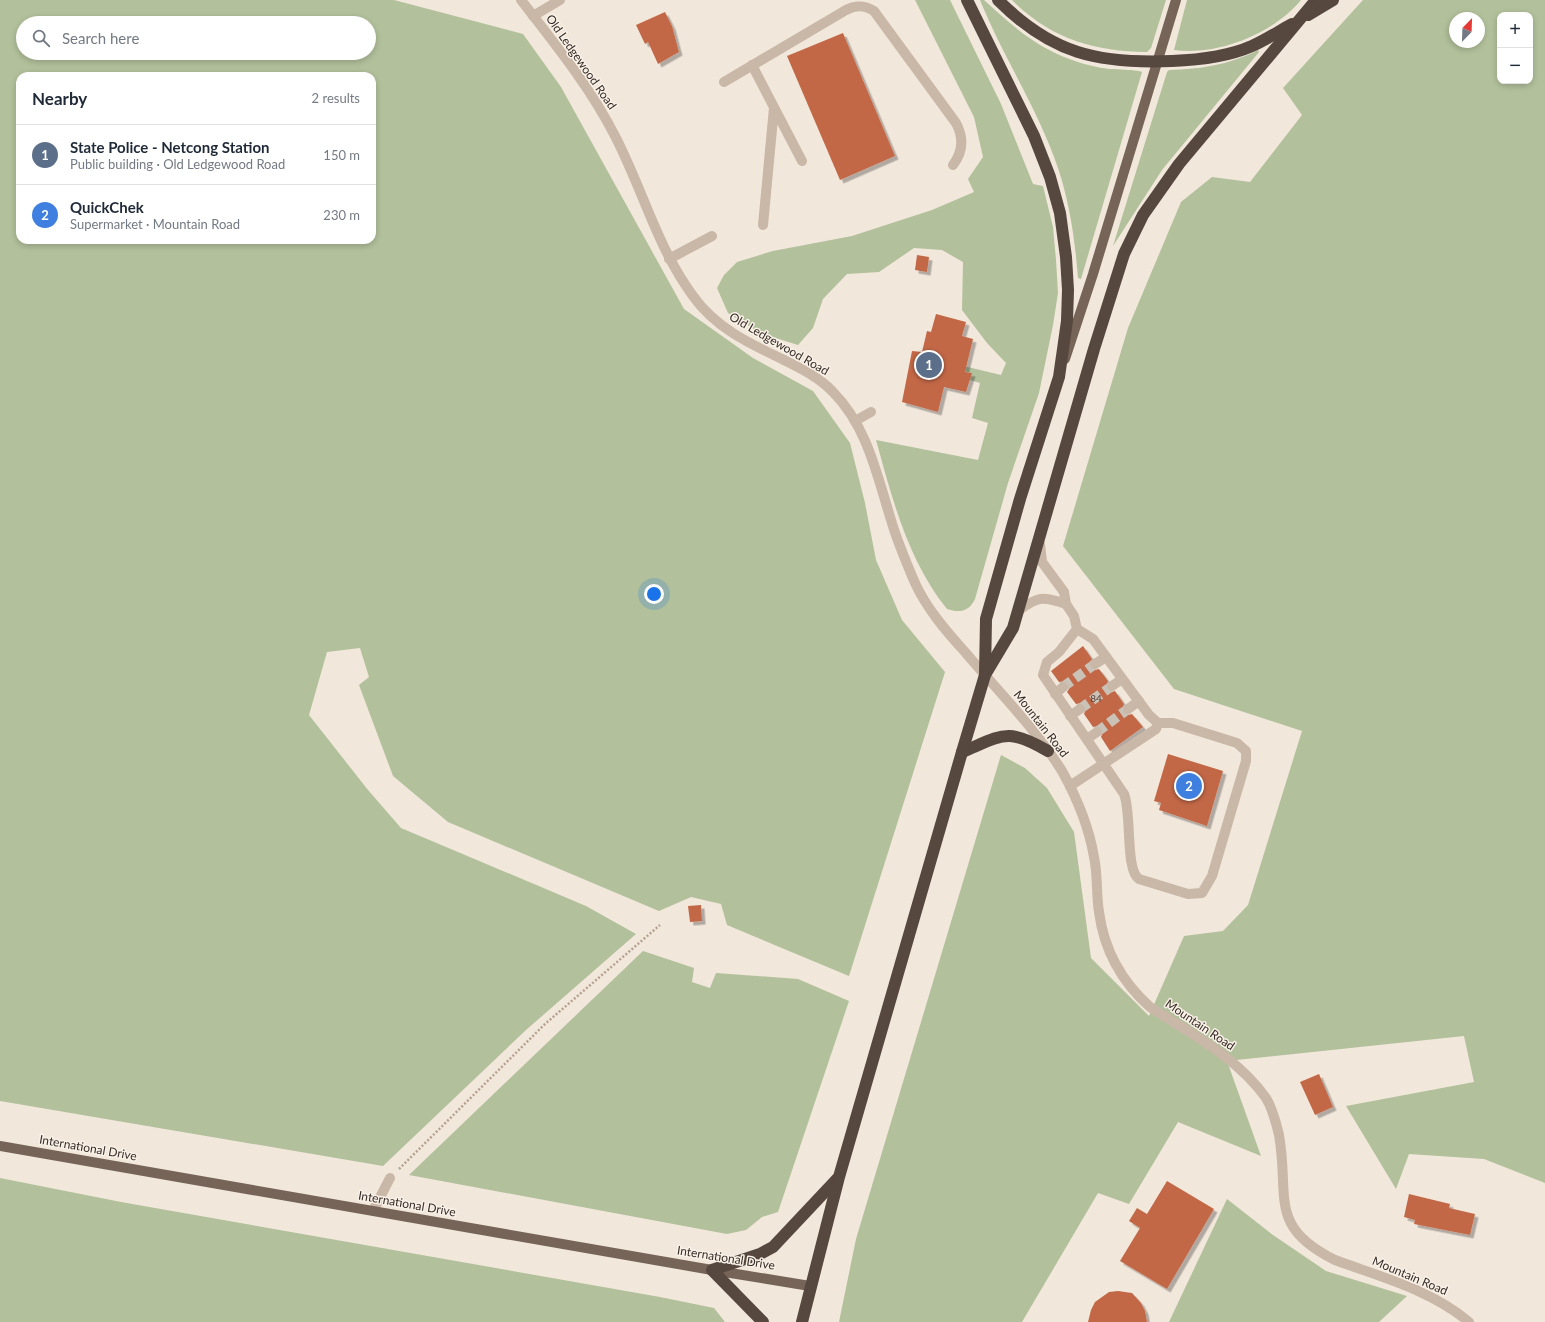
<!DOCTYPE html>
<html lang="en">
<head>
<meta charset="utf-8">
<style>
	body { margin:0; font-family:Lato,sans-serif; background:#f6f6f7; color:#1f2937 }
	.controls { position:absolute; right:12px; top:12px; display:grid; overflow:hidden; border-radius:8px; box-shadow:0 2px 6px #0003 }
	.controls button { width:36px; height:36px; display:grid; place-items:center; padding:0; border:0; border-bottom:1px solid #e0e1e3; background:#fff; color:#1f2937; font:20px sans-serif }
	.compass { position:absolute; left:1449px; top:12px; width:36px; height:36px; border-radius:50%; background:#fff; box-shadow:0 2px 6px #0003; rotate:23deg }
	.you { position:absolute; left:654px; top:594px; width:14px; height:14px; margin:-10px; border:3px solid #fff; border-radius:50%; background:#1a73e8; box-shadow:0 0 0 6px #1a73e833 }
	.badge { display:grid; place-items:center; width:26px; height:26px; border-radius:50%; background:#1e5156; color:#fff; font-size:13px; font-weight:700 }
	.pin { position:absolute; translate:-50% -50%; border:2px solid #fff; box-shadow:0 1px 4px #0006 }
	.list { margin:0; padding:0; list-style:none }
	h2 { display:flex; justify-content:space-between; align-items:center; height:52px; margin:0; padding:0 16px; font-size:17px }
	h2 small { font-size:13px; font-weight:400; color:#747a83 }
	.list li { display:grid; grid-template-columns:26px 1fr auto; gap:12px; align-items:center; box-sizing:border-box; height:60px; padding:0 16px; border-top:1px solid #e0e1e3 }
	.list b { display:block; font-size:15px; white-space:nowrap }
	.list p { margin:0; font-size:13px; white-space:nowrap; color:#747a83 }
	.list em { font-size:13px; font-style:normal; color:#747a83 }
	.icon { flex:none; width:22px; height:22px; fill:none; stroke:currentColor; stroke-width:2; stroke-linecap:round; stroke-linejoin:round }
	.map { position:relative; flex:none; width:1545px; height:1322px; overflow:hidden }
	.search { position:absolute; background:#fff; box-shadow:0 2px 6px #0003; left:16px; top:16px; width:360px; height:44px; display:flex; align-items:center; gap:10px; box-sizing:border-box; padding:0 14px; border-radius:22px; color:#747a83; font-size:15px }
	.panel { position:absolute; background:#fff; box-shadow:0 2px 6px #0003; left:16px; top:72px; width:360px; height:172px; border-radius:12px }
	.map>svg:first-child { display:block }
	.green { fill:#b2c09b; fill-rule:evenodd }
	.building { fill:#c36847; filter:url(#shadow) }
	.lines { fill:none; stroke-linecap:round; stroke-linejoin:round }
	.minor-tunnel { stroke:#cbc2b7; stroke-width:10; stroke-dasharray:10 5; stroke-linecap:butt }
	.path { stroke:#b5a191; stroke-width:2.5; stroke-dasharray:2 2; stroke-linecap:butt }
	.minor { stroke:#c9b7a7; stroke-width:10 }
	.major { stroke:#776459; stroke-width:10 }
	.highway { stroke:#56473f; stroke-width:12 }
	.labels { text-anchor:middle; stroke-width:3; stroke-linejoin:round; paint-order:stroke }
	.number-label { font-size:10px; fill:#583b2f }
	.street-label { font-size:12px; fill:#352c27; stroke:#f9f1e7 }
</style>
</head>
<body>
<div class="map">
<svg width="1545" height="1322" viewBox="0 0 1545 1322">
	<defs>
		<filter id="shadow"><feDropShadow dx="3.5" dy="3.5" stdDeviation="0" flood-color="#0004"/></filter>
	</defs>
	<rect width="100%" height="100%" fill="#f1e7db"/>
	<!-- green -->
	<g class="green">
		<path d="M0 0H394L523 34 561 87 684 309 753 358 813 391 850 443 865 503 876 560 902 620 945 672 849 976 727 925 721 904 691 897 659 911 448 822 393 776 359 685 369 677 360 648 327 652 309 715 368 790 401 828 586 906 636 934 526 1030 383 1166 0 1101ZM23 23H369V53H23ZM20 76H372V240H20Z"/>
		<path d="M915 0H950L1001 104 1033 184 1043 186 1053 227 1056 260 1058 293 1053 325 1039 393 1008 483 975 599C969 612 959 613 947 609 908 561 892 498 876 440L978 460 988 423 972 418 980 383 970 380 971 373 949 367 951 363 1001 375 1006 363 987 343 962 310 963 262 942 250 914 248 879 272 847 274 823 299 813 328 798 345 760 333 728 313 717 288 724 275 737 262 773 251 852 236 932 210 974 192 968 179 983 157 974 117Z"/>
		<path d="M980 0H984C1021 34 1047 56 1097 67 1107 70 1137 69 1142 72L1081 279 1078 278C1075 241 1070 204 1058 168 1038 109 1003 57 980 0Z"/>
		<path d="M1012 0H1166L1151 48 1147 52C1094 51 1051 39 1012 0Z"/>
		<path d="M1187 0H1301C1273 34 1217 56 1174 50Z"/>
		<path d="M1363 0H1545V1183L1484 1159 1409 1154 1396 1189 1346 1106 1474 1082 1464 1036 1227 1061 1261 1156 1178 1122 1129 1204 1098 1193 1022 1322H839L856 1239 1001 755 1025 768 1047 788 1074 832 1091 958 1149 1016 1184 936 1223 931 1248 905 1302 731 1174 689 1063 546 1128 328 1181 202 1212 177 1250 182 1302 115 1283 88ZM1500 15H1530V81H1500ZM1455 18H1479V42H1455Z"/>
		<path d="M1258 50 1259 52 1162 170 1113 246 1167 72 1169 70C1201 69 1229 65 1258 50Z"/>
		<path d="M643 951 694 968 692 982 710 988 716 973 798 979 849 1001 778 1212 762 1217 746 1230 727 1234 409 1175Z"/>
		<path d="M0 1178 121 1202 660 1297 714 1308 725 1322H0Z"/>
		<path d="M1227 1199 1273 1235 1326 1271 1407 1296 1379 1322H1169Z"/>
	</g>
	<!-- building -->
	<g class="building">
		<path d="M665 12 672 26 679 52 658 64 648 42 645 44 636 25Z"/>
		<path d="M843 33 895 156 840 180 787 56Z"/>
		<path d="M917 255 929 257 927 272 915 270Z"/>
		<path d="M936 314 966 322 962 336 973 339 965 372 972 373 966 392 944 387 938 412 902 402 912 351 922 352 927 331 931 332Z"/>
		<path d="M1083 646 1092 659 1089 664 1090 668 1095 670 1099 669 1108 681 1106 686 1107 690 1112 692 1115 691 1124 704 1122 709 1123 713 1128 715 1132 714 1143 727 1110 751 1101 737 1103 732 1102 728 1097 726 1093 727 1084 714 1086 709 1085 705 1080 703 1076 704 1067 692 1069 689 1068 683 1065 681 1059 682 1051 671Z"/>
		<path d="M1168 754 1223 771 1207 826 1159 810 1161 803 1154 801Z"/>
		<path d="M701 905 702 921 690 922 688 906Z"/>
		<path d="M1319 1074 1333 1107 1315 1115 1300 1082Z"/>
		<path d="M1167 1181 1214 1209 1167 1289 1120 1261 1140 1228 1129 1221 1137 1208 1147 1214Z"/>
		<path d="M1409 1194 1450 1204 1449 1208 1475 1214 1470 1235 1414 1224 1415 1220 1404 1217Z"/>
		<path d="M1118 1291 1132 1293 1141 1303 1145 1311 1147 1322H1088L1091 1310 1095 1302 1109 1292Z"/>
	</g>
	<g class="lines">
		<!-- minor-tunnel -->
		<g class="minor-tunnel">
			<path d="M1063 687 1095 664"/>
			<path d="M1080 709 1112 686"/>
			<path d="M1097 732 1128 709"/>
		</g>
		<!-- path -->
		<path class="path" d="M399 1169 545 1024 660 925"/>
		<!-- minor -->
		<g class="minor">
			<path d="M521 0C555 44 590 87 615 136 643 190 657 247 693 296 715 327 748 343 782 359 800 368 819 377 833 392 867 426 877 475 891 520 897 541 906 562 915 583 927 609 946 631 965 652 998 691 1035 728 1062 771 1077 798 1089 827 1094 857 1098 875 1096 894 1099 912 1104 950 1122 982 1150 1007 1191 1034 1238 1058 1266 1098 1273 1109 1276 1123 1279 1135 1290 1197 1267 1226 1335 1260 1381 1277 1431 1290 1469 1322"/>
			<path d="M533 16 560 0"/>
			<path d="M752 65 802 161"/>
			<path d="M724 82 846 10C856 5 864 5 874 11L956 123C964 138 963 152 953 165"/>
			<path d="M763 225 774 108"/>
			<path d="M669 259 712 236"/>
			<path d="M855 421 871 412"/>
			<path d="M1066 604 1074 616 1077 629 1059 652 1047 662 1043 675 1124 794C1132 813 1125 870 1139 879L1188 894 1202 893 1212 876 1246 761V751L1237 743 1173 723H1158L1149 715 1093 639 1077 629"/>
			<path d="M1018 611C1038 596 1043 596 1066 604L1064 592 1042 562 1040 544"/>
			<path d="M1095 664 1106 657"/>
			<path d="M1112 686 1122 679"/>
			<path d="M1055 694 1063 687"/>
			<path d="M1128 709 1139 701"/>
			<path d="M1070 716 1080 709"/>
			<path d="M1087 739 1097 732"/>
			<path d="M1070 786 1156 729 1158 723"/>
			<path d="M373 1211 390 1178"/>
		</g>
		<!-- major -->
		<g class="major">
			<path d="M1065 359 1093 274 1176 0"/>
			<path d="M0 1146 712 1270 810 1286"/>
		</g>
		<!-- highway -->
		<g class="highway">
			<path d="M967 0 1034 136 1050 177 1060 213 1066 257 1068 290 1067 321 1059 377 1020 499 986 619 985 674"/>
			<path d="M998 0C1052 54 1098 64 1172 61 1199 60 1227 57 1252 46 1266 40 1279 31 1292 24"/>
			<path d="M1308 15 1333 0"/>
			<path d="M962 752C1003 735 1007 727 1048 751"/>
			<path d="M763 1322 712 1270 760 1254 773 1247 837 1179"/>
			<path d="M802 1322 839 1177 962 752 985 675 1013 628 1094 349 1124 254 1143 215 1179 164 1316 0"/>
		</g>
	</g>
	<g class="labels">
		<!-- number labels -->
		<g class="number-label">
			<text x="1096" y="702">84</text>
		</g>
		<!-- street labels -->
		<g class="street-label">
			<text transform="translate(581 62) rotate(55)" y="4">Old Ledgewood Road</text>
			<text transform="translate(779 344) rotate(30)" y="4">Old Ledgewood Road</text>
			<text transform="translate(1041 724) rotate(52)" y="4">Mountain Road</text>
			<text transform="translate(1200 1025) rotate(34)" y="4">Mountain Road</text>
			<text transform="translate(88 1148) rotate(10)" y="4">International Drive</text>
			<text transform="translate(407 1204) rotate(10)" y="4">International Drive</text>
			<text transform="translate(726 1258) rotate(9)" y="4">International Drive</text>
			<text transform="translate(1410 1276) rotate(23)" y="4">Mountain Road</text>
		</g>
	</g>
</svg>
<div class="controls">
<button>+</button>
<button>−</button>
</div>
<svg class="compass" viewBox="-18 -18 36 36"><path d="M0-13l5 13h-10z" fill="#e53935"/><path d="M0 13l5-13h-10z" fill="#747a83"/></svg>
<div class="you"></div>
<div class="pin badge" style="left:929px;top:365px;background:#5c6f8a">1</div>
<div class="pin badge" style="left:1189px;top:786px;background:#3f7fe0">2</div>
<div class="search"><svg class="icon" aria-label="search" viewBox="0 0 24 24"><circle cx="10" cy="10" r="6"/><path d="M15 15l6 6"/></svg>Search here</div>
<section class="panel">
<h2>Nearby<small>2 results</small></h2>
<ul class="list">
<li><span class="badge" style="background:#5c6f8a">1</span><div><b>State Police - Netcong Station</b><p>Public building · Old Ledgewood Road</p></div><em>150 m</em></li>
<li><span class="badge" style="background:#3f7fe0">2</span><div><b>QuickChek</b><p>Supermarket · Mountain Road</p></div><em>230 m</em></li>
</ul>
</section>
</div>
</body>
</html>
